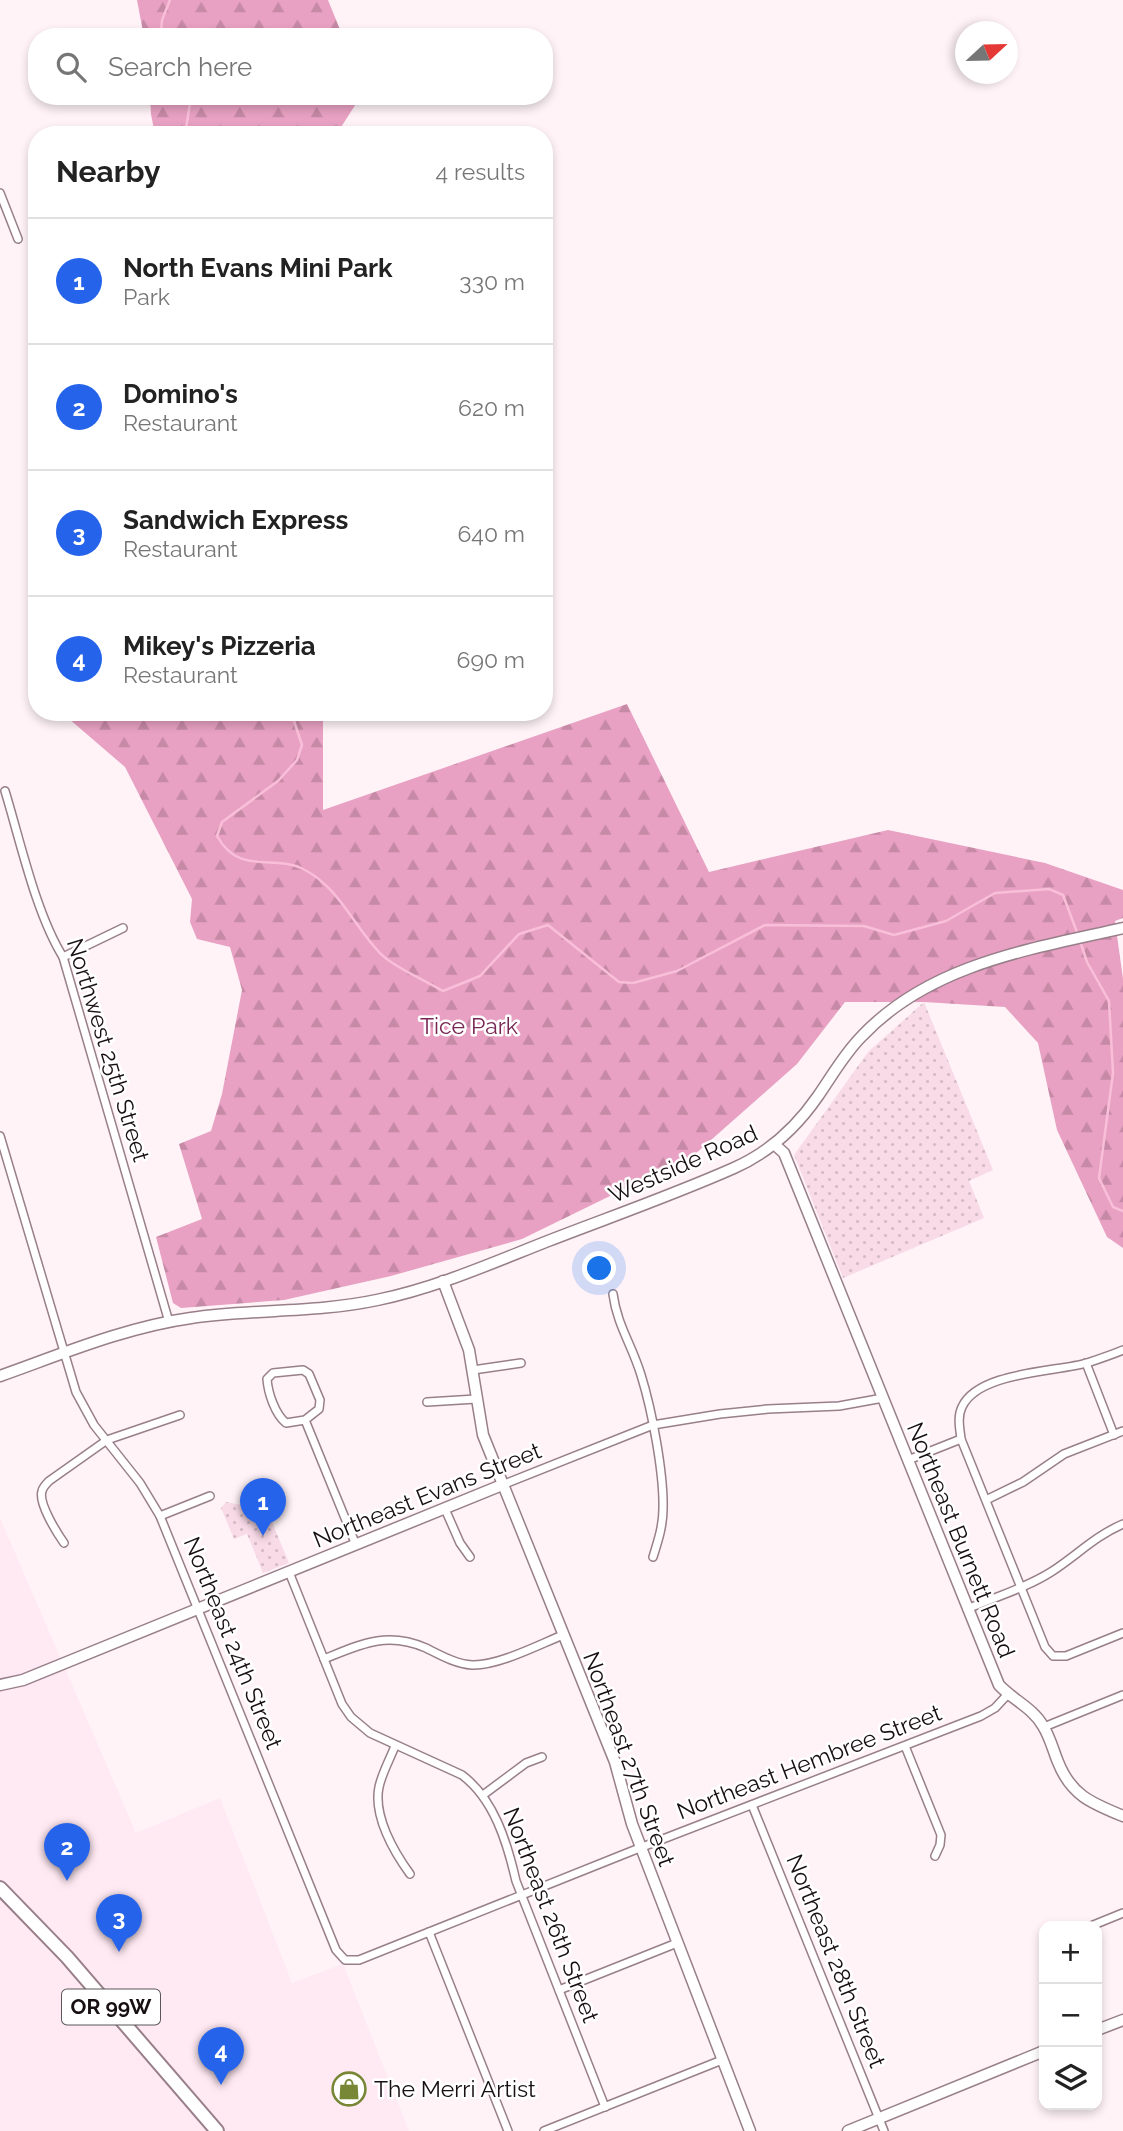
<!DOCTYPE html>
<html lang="en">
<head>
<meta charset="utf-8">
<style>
	body { margin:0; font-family:Raleway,sans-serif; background:#f6f6f6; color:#222 }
	.controls { position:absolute; right:21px; bottom:21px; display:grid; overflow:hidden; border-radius:14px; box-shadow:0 4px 10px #0003 }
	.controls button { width:63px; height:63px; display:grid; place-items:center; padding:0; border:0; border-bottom:2px solid #e0e0e0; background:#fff; color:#222; font:35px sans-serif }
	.compass { position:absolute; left:955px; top:21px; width:63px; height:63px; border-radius:50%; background:#fff; box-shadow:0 4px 10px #0003; rotate:68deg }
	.you { position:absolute; left:600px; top:1269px; width:24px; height:24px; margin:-18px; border:5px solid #fff; border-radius:50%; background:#1a73e8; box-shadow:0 0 0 10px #1a73e833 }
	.badge { display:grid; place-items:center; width:46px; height:46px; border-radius:50%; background:#2563eb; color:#fff; font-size:23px; font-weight:700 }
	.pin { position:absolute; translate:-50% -58px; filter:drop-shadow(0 2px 4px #0008) }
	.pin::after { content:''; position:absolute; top:37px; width:24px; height:21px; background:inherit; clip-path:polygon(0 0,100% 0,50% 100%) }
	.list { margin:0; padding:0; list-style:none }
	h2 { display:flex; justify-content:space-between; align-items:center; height:91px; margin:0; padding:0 28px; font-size:30px }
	h2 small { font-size:23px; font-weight:400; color:#767676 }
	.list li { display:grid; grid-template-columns:46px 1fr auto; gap:21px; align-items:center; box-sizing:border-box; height:126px; padding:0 28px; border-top:2px solid #e0e0e0 }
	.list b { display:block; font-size:26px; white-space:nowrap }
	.list p { margin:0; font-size:23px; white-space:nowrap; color:#767676 }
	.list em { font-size:23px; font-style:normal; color:#767676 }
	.icon { flex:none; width:38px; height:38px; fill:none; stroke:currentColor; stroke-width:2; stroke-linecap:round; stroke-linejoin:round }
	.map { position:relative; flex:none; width:1123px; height:2131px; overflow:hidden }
	.search { position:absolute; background:#fff; box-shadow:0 4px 10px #0003; left:28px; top:28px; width:525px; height:77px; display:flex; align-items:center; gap:18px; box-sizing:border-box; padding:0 24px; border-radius:28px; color:#767676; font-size:26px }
	.panel { position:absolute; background:#fff; box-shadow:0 4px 10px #0003; left:28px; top:126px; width:525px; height:595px; border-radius:28px }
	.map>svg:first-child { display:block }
	.built { fill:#ffe9f3 }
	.green { fill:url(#green-dots) }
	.forest { fill:url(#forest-firs) }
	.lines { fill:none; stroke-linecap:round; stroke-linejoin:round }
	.stream { stroke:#f9bfd9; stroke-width:2.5 }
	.street-casing { stroke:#987f8a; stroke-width:10 }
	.secondary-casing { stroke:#987f8a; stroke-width:13 }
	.highway-casing { stroke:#987f8a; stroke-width:16 }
	.street { stroke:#fff; stroke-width:7 }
	.secondary { stroke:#fff; stroke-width:10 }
	.highway { stroke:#fff; stroke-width:12 }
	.labels { text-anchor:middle; stroke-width:5; stroke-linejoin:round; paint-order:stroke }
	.shield { fill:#fff; stroke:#5d575a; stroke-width:2 }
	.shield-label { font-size:21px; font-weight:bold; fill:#180f13 }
	.park-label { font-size:23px; fill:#782754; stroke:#fff }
	.street-label { font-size:23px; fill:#180f13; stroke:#fff }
	.poi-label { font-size:23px; fill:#180f13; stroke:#fff; text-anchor:start }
</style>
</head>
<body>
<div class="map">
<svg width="1123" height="2131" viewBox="0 0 1123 2131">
	<defs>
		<pattern id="green-dots" width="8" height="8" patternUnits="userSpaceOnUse" patternTransform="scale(1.75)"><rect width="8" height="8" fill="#f9dbe8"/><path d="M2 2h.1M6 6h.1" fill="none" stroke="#d5bbc6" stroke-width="1.8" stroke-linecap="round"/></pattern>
		<pattern id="forest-firs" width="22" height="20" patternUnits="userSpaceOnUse" patternTransform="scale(1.75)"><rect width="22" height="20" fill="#e8a1c2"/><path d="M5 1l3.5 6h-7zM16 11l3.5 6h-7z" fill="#c689a6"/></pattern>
	</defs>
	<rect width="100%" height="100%" fill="#fff3f8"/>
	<!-- built -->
	<path class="built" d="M0 1518 136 1833 220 1798 292 1983 343 1964 409 2131H0Z"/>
	<!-- green -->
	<g class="green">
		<path d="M924 1002 993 1170 969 1181 984 1218 843 1278 794 1155 868 1052Z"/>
		<path d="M226 1502 267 1510 289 1563 263 1573 247 1534 234 1539 221 1508Z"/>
	</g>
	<!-- forest -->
	<g class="forest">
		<path d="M137 0H328L343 37H144Z"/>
		<path d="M150 96H361L336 135H155L151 114Z"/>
		<path d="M627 704 709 872 888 830 1045 863 1123 890V918L1115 921 1123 979V1248L1107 1237 1057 1130 1038 1043 1005 1007 924 1002H845L797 1064 694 1155 522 1239 391 1276 284 1300 181 1308 173 1303 156 1237 202 1219 179 1144 211 1131 222 1094 242 990 230 947 197 939 190 922 192 899 125 767 61 712H323V810Z"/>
	</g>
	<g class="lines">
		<!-- stream -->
		<g class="stream">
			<path d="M166 37 161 31 162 20 170 0"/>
			<path d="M185 135 190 103 189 96"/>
			<path d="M291 712 302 745 297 760 278 781 222 822 217 836C239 876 274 854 303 869 338 886 353 925 379 952 390 965 426 981 443 991L480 976 519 934 548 925 619 982 633 983 677 971 765 925 864 926 894 935 946 921 995 893 1049 889 1063 895 1078 935"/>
			<path d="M1080 941 1087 962 1109 1001 1113 1073 1099 1178 1113 1207 1123 1211"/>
		</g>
		<defs>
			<g id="street">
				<path d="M0 193 18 239"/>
				<path d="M5 791C20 840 36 914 63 957L169 1322"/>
				<path d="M63 957 123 928"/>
				<path d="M0 1136 76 1392 94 1425 140 1483 160 1516 336 1950 345 1960H359L632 1851 981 1716 995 1708 1008 1694"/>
				<path d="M613 1294C617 1325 632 1345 641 1375 652 1410 664 1474 663 1509 663 1526 658 1541 653 1557"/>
				<path d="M1123 1350C1111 1355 1099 1359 1087 1363 1055 1372 978 1372 962 1407 957 1417 960 1429 961 1439L1045 1647 1053 1656H1066L1123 1633"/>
				<path d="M1086 1363 1114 1435"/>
				<path d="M473 1370 521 1363"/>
				<path d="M427 1402 476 1399"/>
				<path d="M305 1420 286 1423C275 1414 268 1393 267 1379L273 1373 303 1370 309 1374 320 1400 319 1409 305 1420 356 1545"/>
				<path d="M908 1460 961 1439"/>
				<path d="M502 1485 653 1425 720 1414 768 1409 839 1406 883 1398"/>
				<path d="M986 1500 1023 1482 1064 1454 1123 1431"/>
				<path d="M445 1509 460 1543 470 1557"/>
				<path d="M160 1516 210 1496"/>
				<path d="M64 1543C57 1533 38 1503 42 1491 43 1487 46 1484 49 1481L107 1440 180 1415"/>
				<path d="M289 1572 342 1704 351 1717 370 1733 462 1775C494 1799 507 1842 516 1881L605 2107"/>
				<path d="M967 1609C995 1597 1026 1588 1051 1572 1076 1556 1095 1536 1123 1524"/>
				<path d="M324 1659C361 1644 387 1631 426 1648 440 1655 456 1664 472 1665 498 1666 538 1645 563 1635"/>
				<path d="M1044 1727 1123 1695"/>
				<path d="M395 1746C390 1759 382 1773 379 1787 373 1816 394 1852 410 1874"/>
				<path d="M905 1746 941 1835 940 1845 935 1856"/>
				<path d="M483 1795 526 1763 542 1757"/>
				<path d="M752 1805 884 2131"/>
				<path d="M1091 1926 1123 1913"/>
				<path d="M429 1932 508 2131"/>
				<path d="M559 1990 677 1943"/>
				<path d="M544 2131 722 2060"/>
			</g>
			<g id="secondary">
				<path d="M775 1145 784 1153 999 1685C1013 1700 1033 1708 1043 1726 1050 1737 1053 1750 1058 1762 1071 1795 1091 1803 1123 1816"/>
				<path d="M443 1281 469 1350 483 1435 615 1762 632 1824 750 2131"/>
				<path d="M0 1376C62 1354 126 1327 191 1318 252 1309 316 1313 377 1300 436 1288 492 1263 548 1241 610 1217 673 1195 734 1168 770 1152 796 1128 818 1096 832 1076 844 1054 862 1036 930 964 1031 949 1123 928"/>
				<path d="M0 1685 23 1680 502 1485"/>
				<path d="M1097 2030 1123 2020"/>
				<path d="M848 2131 1044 2051"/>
			</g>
			<path id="highway" d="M0 1888 67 1957 217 2131"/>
		</defs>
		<!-- street casing -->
		<use href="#street" class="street-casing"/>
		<!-- secondary casing -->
		<use href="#secondary" class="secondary-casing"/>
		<!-- highway casing -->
		<use href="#highway" class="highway-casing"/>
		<!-- street -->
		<use href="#street" class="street"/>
		<!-- secondary -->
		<use href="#secondary" class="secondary"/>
		<!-- highway -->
		<use href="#highway" class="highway"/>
	</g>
	<!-- icons -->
	<defs>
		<symbol id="shop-ring" viewBox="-11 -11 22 22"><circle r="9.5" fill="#fff" stroke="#778736" stroke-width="1.5"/><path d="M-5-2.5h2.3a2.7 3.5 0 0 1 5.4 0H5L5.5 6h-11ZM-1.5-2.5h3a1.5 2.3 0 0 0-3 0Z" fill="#778736"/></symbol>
	</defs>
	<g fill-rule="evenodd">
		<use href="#shop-ring" x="330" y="2070" width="38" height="38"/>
	</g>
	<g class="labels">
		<!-- shield labels -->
		<rect class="shield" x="62" y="1989.5" width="98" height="35" rx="5"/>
		<g class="shield-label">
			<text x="111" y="2014">OR 99W</text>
		</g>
		<!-- park labels -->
		<g class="park-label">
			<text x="469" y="1034">Tice Park</text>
		</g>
		<!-- street labels -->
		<g class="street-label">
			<text transform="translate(108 1050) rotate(73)" y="8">Northwest 25th Street</text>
			<text transform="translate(683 1164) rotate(-24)" y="8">Westside Road</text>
			<text transform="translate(427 1495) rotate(-22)" y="8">Northeast Evans Street</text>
			<text transform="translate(961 1540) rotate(68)" y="8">Northeast Burnett Road</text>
			<text transform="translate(233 1643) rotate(68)" y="8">Northeast 24th Street</text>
			<text transform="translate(629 1759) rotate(70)" y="8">Northeast 27th Street</text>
			<text transform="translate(809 1762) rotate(-21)" y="8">Northeast Hembree Street</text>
			<text transform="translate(551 1915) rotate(69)" y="8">Northeast 26th Street</text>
			<text transform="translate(836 1961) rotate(68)" y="8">Northeast 28th Street</text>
		</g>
		<!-- poi labels -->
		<g class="poi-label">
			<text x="374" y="2097">The Merri Artist</text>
		</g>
	</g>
</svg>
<div class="controls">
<button>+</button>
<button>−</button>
<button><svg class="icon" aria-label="layers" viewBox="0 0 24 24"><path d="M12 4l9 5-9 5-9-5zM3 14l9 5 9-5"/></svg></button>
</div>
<svg class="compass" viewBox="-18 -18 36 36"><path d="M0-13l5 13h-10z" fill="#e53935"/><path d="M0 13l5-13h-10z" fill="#767676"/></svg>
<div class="you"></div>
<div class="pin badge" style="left:263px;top:1536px">1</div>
<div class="pin badge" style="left:67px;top:1881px">2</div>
<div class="pin badge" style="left:119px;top:1952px">3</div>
<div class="pin badge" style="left:221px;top:2085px">4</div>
<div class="search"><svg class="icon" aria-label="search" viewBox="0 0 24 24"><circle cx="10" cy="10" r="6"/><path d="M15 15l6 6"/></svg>Search here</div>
<section class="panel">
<h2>Nearby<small>4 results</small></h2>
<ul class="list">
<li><span class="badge">1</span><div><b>North Evans Mini Park</b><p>Park</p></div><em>330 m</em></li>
<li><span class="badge">2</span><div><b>Domino's</b><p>Restaurant</p></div><em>620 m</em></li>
<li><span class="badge">3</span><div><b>Sandwich Express</b><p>Restaurant</p></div><em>640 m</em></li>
<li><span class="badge">4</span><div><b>Mikey's Pizzeria</b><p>Restaurant</p></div><em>690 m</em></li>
</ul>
</section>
</div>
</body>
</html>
